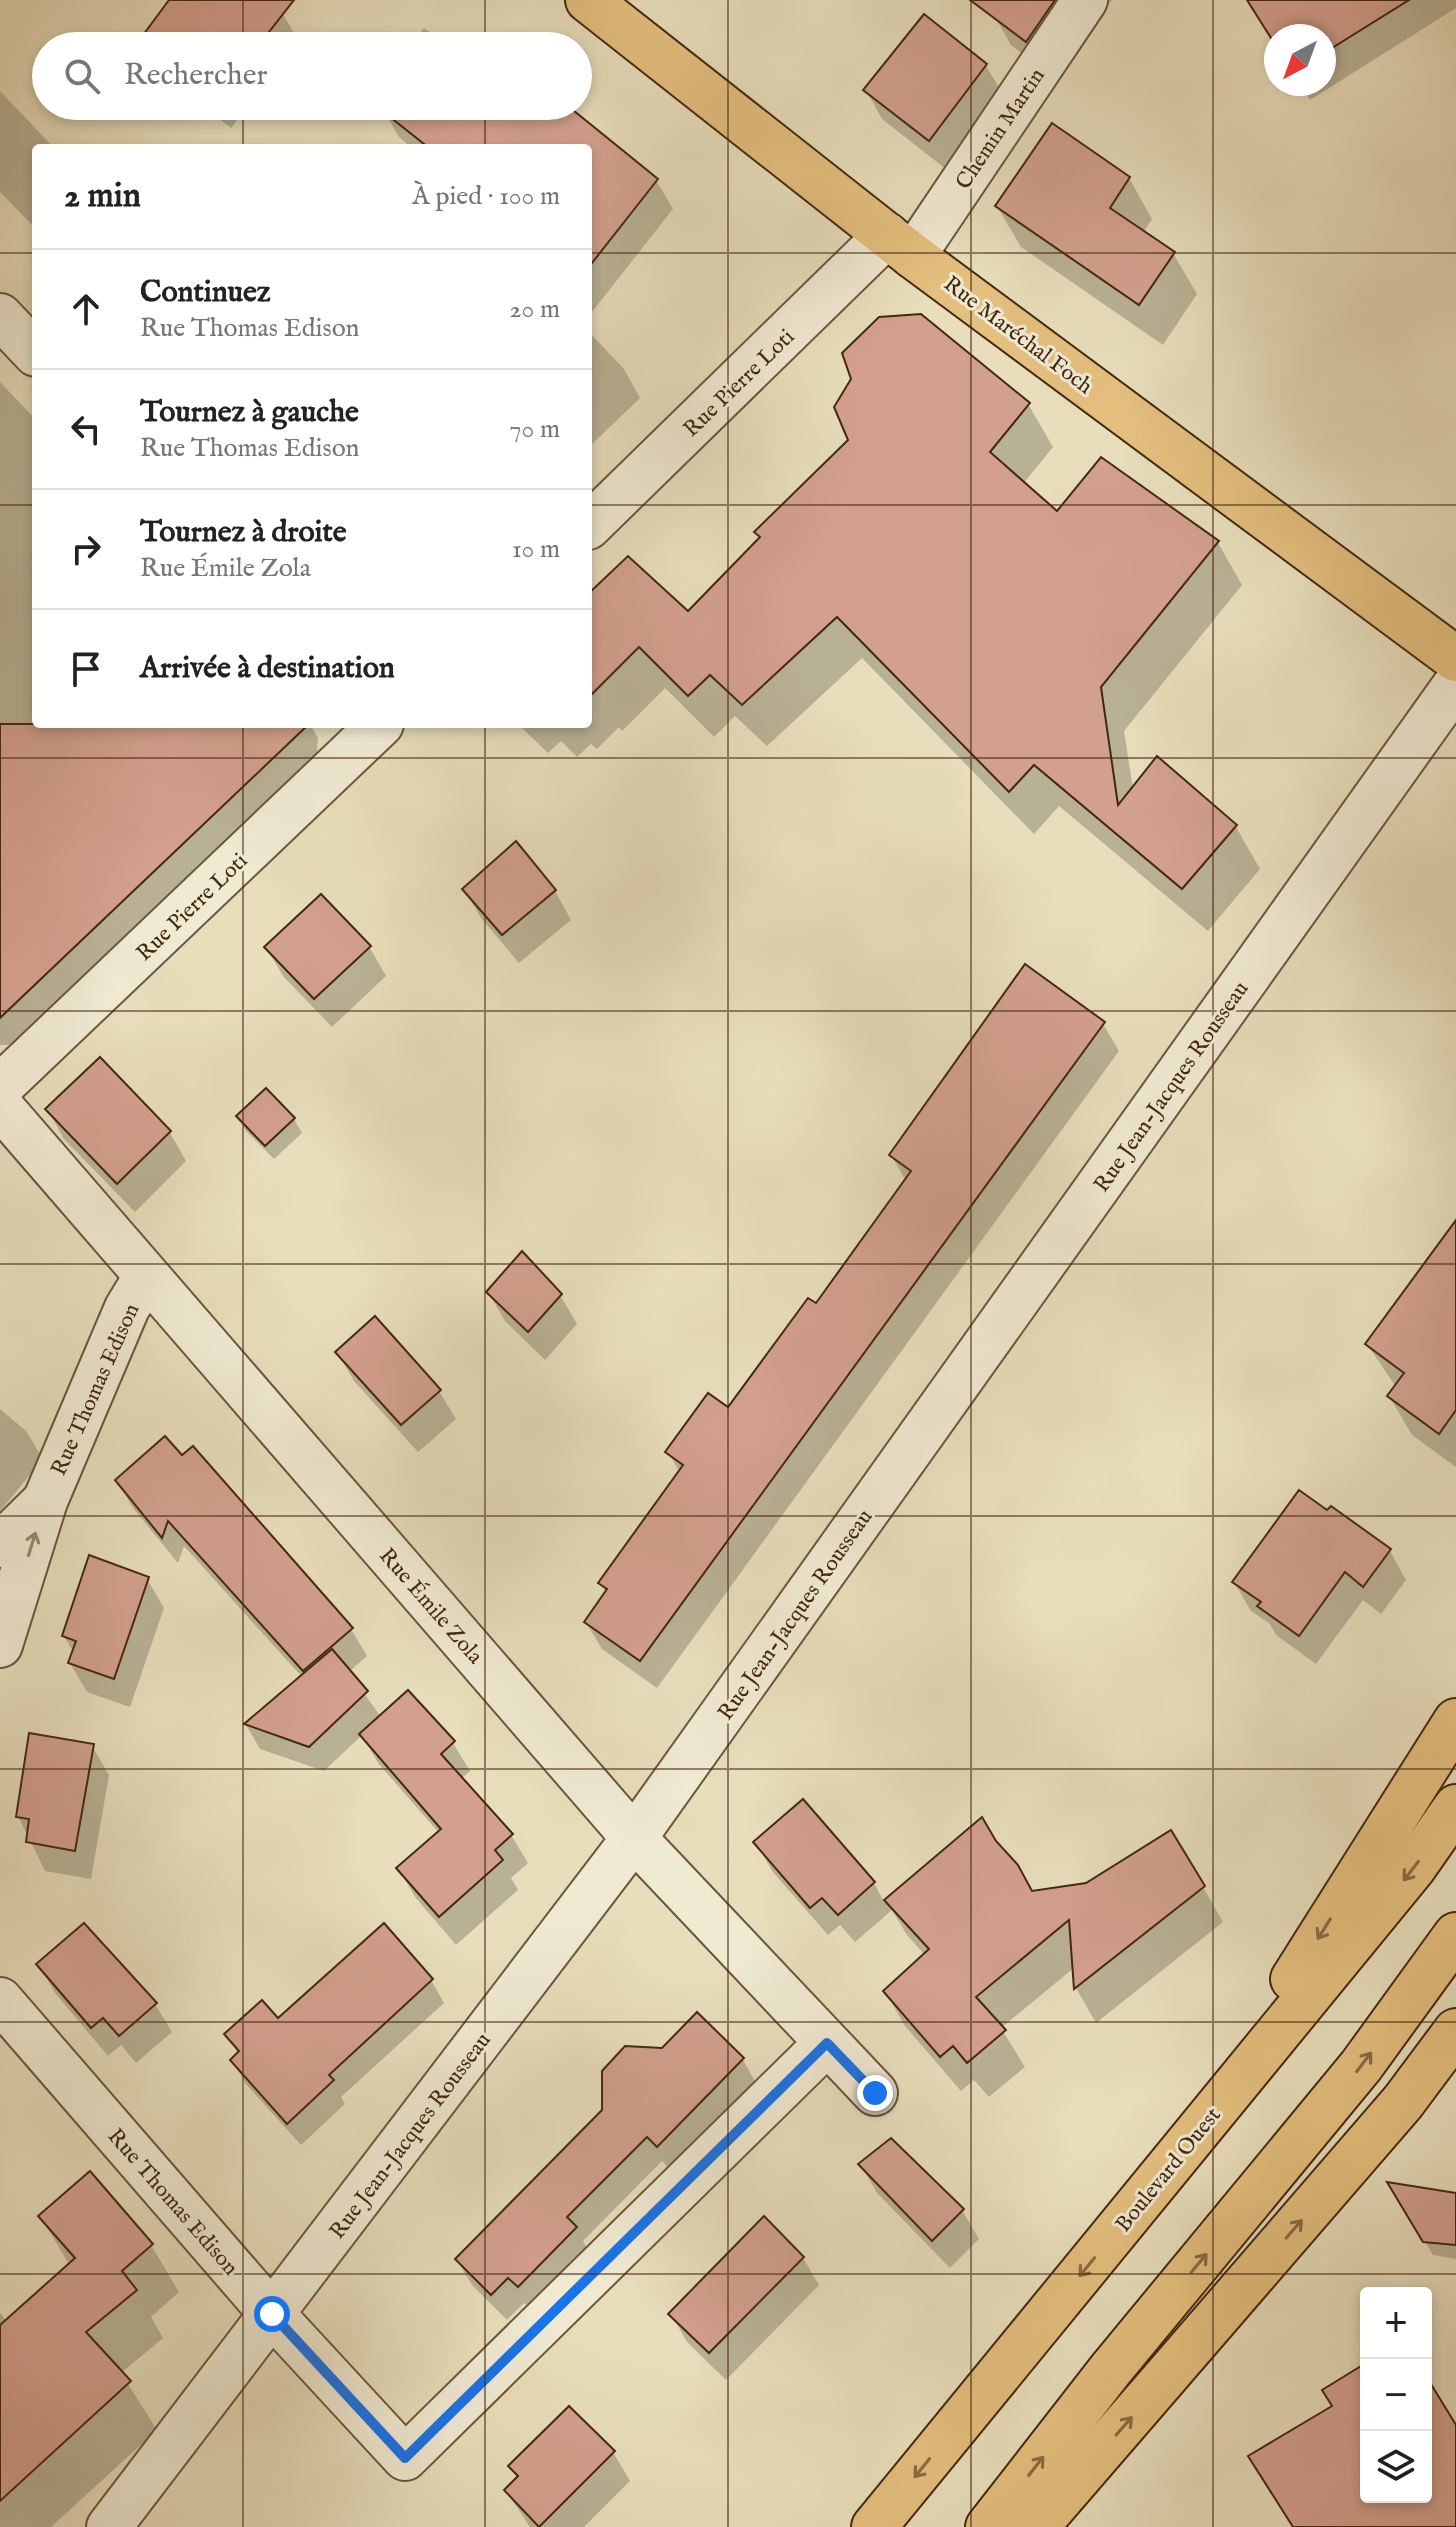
<!DOCTYPE html>
<html lang="fr">
<head>
<meta charset="utf-8">
<style>
	body { margin:0; font-family:"IM FELL English",serif; background:#f2f2f2; color:#222 }
	.controls { position:absolute; right:24px; bottom:24px; display:grid; overflow:hidden; border-radius:8px; box-shadow:0 4px 12px #0003 }
	.controls button { width:72px; height:72px; display:grid; place-items:center; padding:0; border:0; border-bottom:2px solid #e0e0e0; background:#fff; color:#222; font:40px sans-serif }
	.compass { position:absolute; left:1264px; top:24px; width:72px; height:72px; border-radius:50%; background:#fff; box-shadow:0 4px 12px #0003; rotate:221deg }
	.stop { position:absolute; width:24px; height:24px; margin:-18px; border:6px solid #1a73e8; border-radius:50%; background:#fff }
	.stop.end { background:#1a73e8; border-color:#fff; box-shadow:0 2px 8px #0008 }
	.list { margin:0; padding:0; list-style:none }
	h2 { display:flex; justify-content:space-between; align-items:center; height:104px; margin:0; padding:0 32px; font-size:34px }
	h2 small { font-size:26px; font-weight:400; color:#767676 }
	.list li { display:grid; grid-template-columns:52px 1fr auto; gap:24px; align-items:center; box-sizing:border-box; height:120px; padding:0 32px; border-top:2px solid #e0e0e0 }
	.list b { display:block; font-size:30px; white-space:nowrap }
	.list p { margin:0; font-size:26px; white-space:nowrap; color:#767676 }
	.list em { font-size:26px; font-style:normal; color:#767676 }
	.icon { flex:none; width:44px; height:44px; fill:none; stroke:currentColor; stroke-width:2; stroke-linecap:round; stroke-linejoin:round }
	.map { position:relative; flex:none; width:1456px; height:2527px; overflow:hidden }
	.search { position:absolute; background:#fff; box-shadow:0 4px 12px #0003; left:32px; top:32px; width:560px; height:88px; display:flex; align-items:center; gap:20px; box-sizing:border-box; padding:0 28px; border-radius:44px; color:#767676; font-size:30px }
	.panel { position:absolute; background:#fff; box-shadow:0 4px 12px #0003; left:32px; top:144px; width:560px; height:584px; border-radius:8px }
	.map>svg:first-child { display:block }
	.shadow { fill:#0003 }
	.building { fill:#d3a08e; stroke:#432811; stroke-width:2 }
	.lines { fill:none; stroke-linecap:round; stroke-linejoin:round }
	.minor-casing { stroke:#6c563c; stroke-width:48 }
	.major-casing { stroke:#432811; stroke-width:48 }
	.minor { stroke:#f0ead3; stroke-width:44 }
	.major { stroke:#e4bf7e; stroke-width:44 }
	.oneway { stroke:#9a8972 }
	.oneway2 { stroke:#8b6c42 }
	.route { stroke:#1a73e8; stroke-width:10 }
	.grid { fill:none; stroke:#432811; stroke-width:2; stroke-opacity:0.55 }
	.labels { text-anchor:middle; stroke-width:6; stroke-linejoin:round; paint-order:stroke }
	.street-label { font-size:22px; fill:#432811; stroke:#f0ead3 }
</style>
</head>
<body>
<div class="map">
<svg width="1456" height="2527" viewBox="0 0 1456 2527">
	<rect width="100%" height="100%" fill="#e8debc"/>
	<filter id="stains"><feTurbulence type="fractalNoise" baseFrequency=".0025" numOctaves="4"/><feColorMatrix values="0 0 0 0 .2 0 0 0 0 .09 0 0 0 0 .02 0 0 0 .5 -.17"/></filter>
	<radialGradient id="worn" r=".72"><stop offset=".6" stop-color="#630" stop-opacity="0"/><stop offset="1" stop-color="#630" stop-opacity=".3"/></radialGradient>
	<!-- shadow -->
	<g class="shadow">
		<path d="M172 0H265L283 14 299 42 295 46H143Z"/>
		<path d="M1006 0H1112L1108 5 1091 6 1043 70 1011 45 995 17Z"/>
		<path d="M1248 0H1456V8L1310 100 1300 84H1324V36H1276V45Z"/>
		<path d="M925 17 986 66 1003 94 946 169 882 119 866 90Z"/>
		<path d="M424 28 437 38 442 33 458 46H410Z"/>
		<path d="M0 91 54 148H36V229L0 192Z"/>
		<path d="M203 106H248L231 128Z"/>
		<path d="M385 106H535L656 180 673 209 588 317V148H412L399 137 383 109Z"/>
		<path d="M1129 178 1152 219 1143 233 1173 253 1197 294 1163 345 1021 247 997 206Z"/>
		<path d="M588 331 624 369 640 398 588 448Z"/>
		<path d="M0 382 36 420V724H310L318 738 314 801 58 1044 0 1045Z"/>
		<path d="M1028 404 1053 447 1023 484 1057 514 1102 459 1218 543 1242 585 1124 731 1133 789 1157 759 1236 827 1260 869 1208 931 1059 806 1034 834 862 658 767 746 735 716 714 737 665 688 622 731 619 727 597 749 591 744 577 757 561 741 548 753 520 726 588 724V596L688 614 760 539 757 533Z"/>
		<path d="M516 844 555 891 571 920 519 963 481 918 464 889Z"/>
		<path d="M320 897 370 948 386 976 332 1027 283 976 266 947Z"/>
		<path d="M1103 1024 1119 1051 657 1688 602 1649 586 1622 606 1593 600 1583 680 1473 668 1452 728 1410 816 1306 906 1181 891 1155Z"/>
		<path d="M100 1060 170 1133 186 1161 135 1212 64 1139 48 1110Z"/>
		<path d="M266 1090 294 1119 302 1133 274 1159 246 1131 238 1117Z"/>
		<path d="M1456 1223V1467L1412 1435 1389 1396 1396 1387 1367 1344Z"/>
		<path d="M488 1292 560 1295 577 1324 545 1360 505 1321Z"/>
		<path d="M337 1352 439 1391 456 1419 418 1452 354 1381Z"/>
		<path d="M0 1409 26 1431 43 1459 0 1511Z"/>
		<path d="M117 1481 351 1629 367 1656 349 1672 381 1717 408 1693 453 1743 470 1771 461 1779 511 1835 528 1863 511 1878 518 1890 456 1945 415 1897 399 1869 439 1833 378 1763 362 1735 324 1771 260 1749 246 1725 302 1677 184 1546 178 1563 133 1508Z"/>
		<path d="M1390 1551 1406 1580 1381 1614 1363 1600 1316 1664 1276 1635 1270 1624 1251 1611 1234 1582Z"/>
		<path d="M147 1579 164 1608 130 1707 87 1692 70 1663 74 1653 64 1636Z"/>
		<path d="M92 1746 109 1775 91 1879 45 1871 18 1816Z"/>
		<path d="M803 1802 874 1883 884 1902 981 1820 1032 1893 1203 1887 1223 1922 1096 2023 1076 1988 1075 1967 1001 2028 1025 2067 989 2097 974 2080 961 2091 905 2026 885 1991 925 1955 907 1935 892 1910 855 1942 840 1925 828 1935 772 1871 756 1842Z"/>
		<path d="M39 1965 155 2004 172 2032 136 2063 121 2045 108 2056 55 1993Z"/>
		<path d="M431 1980 444 2003 341 2097 345 2104 301 2145 245 2083 232 2060 238 2054 227 2034Z"/>
		<path d="M697 2015 743 2060 757 2085 672 2171 662 2161 583 2241 590 2253 533 2311 524 2303 507 2320 472 2285 457 2260Z"/>
		<path d="M861 2165 962 2210 979 2239 950 2268 877 2193Z"/>
		<path d="M1391 2185 1456 2195V2259L1433 2255Z"/>
		<path d="M41 2217 151 2245 179 2292 151 2317 163 2338 121 2373 157 2430 51 2527H0V2313L7 2322 70 2266Z"/>
		<path d="M803 2258 819 2285 726 2380 687 2342 671 2314Z"/>
		<path d="M613 2452 630 2481 584 2527H530L506 2491 518 2479 510 2466Z"/>
	</g>
	<!-- building -->
	<g class="building">
		<path d="M169 0H294L258 46H135Z"/>
		<path d="M970 0H1055L1026 42Z"/>
		<path d="M1247 0H1409L1324 53V36H1276V46Z"/>
		<path d="M924 14 987 64 929 141 863 90Z"/>
		<path d="M383 106H568L658 179 588 268V148H429L380 109Z"/>
		<path d="M1052 123 1130 177 1110 208 1175 252 1139 305 995 206Z"/>
		<path d="M921 314 1030 403 990 452 1057 511 1101 457 1219 541 1101 687 1118 805 1157 756 1237 825 1182 889 1034 765 1009 792 837 617 742 705 710 675 688 696 639 647 588 698V594L628 556 688 611 760 537 754 532 848 440 834 407 851 379 842 353 879 317Z"/>
		<path d="M0 724H309L0 1018Z"/>
		<path d="M516 841 556 890 502 935 462 889Z"/>
		<path d="M321 894 371 946 314 999 264 947Z"/>
		<path d="M1025 964 1105 1022 640 1661 584 1622 607 1589 598 1583 683 1465 665 1452 708 1393 728 1407 808 1298 816 1303 911 1171 889 1155Z"/>
		<path d="M100 1057 171 1131 117 1184 45 1109Z"/>
		<path d="M266 1088 295 1118 265 1146 236 1116Z"/>
		<path d="M1456 1220V1410L1439 1434 1387 1396 1404 1373 1365 1344Z"/>
		<path d="M522 1251 562 1294 528 1332 486 1292Z"/>
		<path d="M375 1316 441 1390 401 1425 335 1352Z"/>
		<path d="M165 1436 182 1455 193 1446 353 1628 303 1671 168 1521 162 1538 115 1480Z"/>
		<path d="M1299 1490 1327 1510 1331 1506 1391 1549 1363 1587 1345 1572 1299 1636 1257 1606 1261 1602 1232 1582Z"/>
		<path d="M89 1555 149 1577 114 1679 68 1663 76 1641 62 1636Z"/>
		<path d="M332 1649 368 1691 309 1747 244 1724Z"/>
		<path d="M408 1690 455 1741 441 1754 513 1834 495 1850 503 1860 439 1917 396 1868 441 1829 359 1734Z"/>
		<path d="M29 1733 94 1744 75 1851 26 1842 29 1819 16 1817Z"/>
		<path d="M803 1799 875 1882 838 1915 822 1898 810 1908 753 1842Z"/>
		<path d="M982 1817 996 1841 1018 1865 1032 1891 1086 1883 1171 1830 1205 1886 1074 1989 1069 1920 976 1997 1006 2030 967 2063 953 2046 940 2057 883 1991 929 1949 884 1900Z"/>
		<path d="M84 1923 157 2003 119 2036 103 2018 91 2028 36 1964Z"/>
		<path d="M384 1923 433 1979 329 2075 334 2080 287 2124 230 2060 239 2051 224 2034 262 2000 278 2018Z"/>
		<path d="M697 2012 744 2058 657 2147 647 2137 567 2217 577 2227 518 2287 508 2278 491 2295 455 2259 602 2110V2071L625 2046 662 2048Z"/>
		<path d="M891 2138 964 2209 932 2241 858 2164Z"/>
		<path d="M90 2171 153 2244 122 2271 137 2290 86 2332 131 2381 0 2501V2325L75 2258 38 2216Z"/>
		<path d="M1387 2182 1456 2193V2245L1423 2242Z"/>
		<path d="M764 2216 804 2257 709 2353 668 2314Z"/>
		<path d="M1366 2363V2497H1426V2376L1456 2425V2527H1293L1248 2456 1332 2406 1322 2390Z"/>
		<path d="M569 2406 615 2451 539 2527 504 2490 518 2476 508 2466Z"/>
	</g>
	<g class="lines">
		<defs>
			<g id="minor">
				<path d="M913 256 1085 0"/>
				<path d="M0 316 36 354"/>
				<path d="M588 527 887 235"/>
				<path d="M0 1087 381 724"/>
				<path d="M0 1106 634 1838 875 2093"/>
				<path d="M45 1501 127 1308 146 1277"/>
				<path d="M0 1545 45 1501 0 1645"/>
				<path d="M0 2000 272 2314 405 2458 827 2043"/>
				<path d="M109 2527 634 1838 1456 684"/>
			</g>
			<g id="major">
				<path d="M588 0 913 256 1456 659"/>
				<path d="M1293 1979 1456 1721"/>
				<path d="M874 2527 1414 1867 1456 1807"/>
				<path d="M988 2527 1111 2369 1361 2066 1456 1935"/>
				<path d="M1036 2527 1403 2102 1456 2031"/>
			</g>
		</defs>
		<!-- minor casing -->
		<use href="#minor" class="minor-casing"/>
		<!-- major casing -->
		<use href="#major" class="major-casing"/>
		<!-- minor -->
		<use href="#minor" class="minor"/>
		<!-- major -->
		<use href="#major" class="major"/>
	</g>
	<!-- one-way arrows -->
	<defs><path id="oneway-shaft" d="M-6 0H5M1.5-3L5.5 0L1.5 3" fill="none" stroke-width="1.6" stroke-linecap="round" stroke-linejoin="round" transform="scale(2)"/></defs>
	<use class="oneway" href="#oneway-shaft" transform="translate(32 1544) rotate(-73)"/>
	<g class="oneway2">
		<use href="#oneway-shaft" transform="translate(1411 1871) rotate(128)"/>
		<use href="#oneway-shaft" transform="translate(1324 1929) rotate(122)"/>
		<use href="#oneway-shaft" transform="translate(1364 2062) rotate(-53)"/>
		<use href="#oneway-shaft" transform="translate(1294 2229) rotate(-49)"/>
		<use href="#oneway-shaft" transform="translate(1199 2263) rotate(-50)"/>
		<use href="#oneway-shaft" transform="translate(1087 2267) rotate(129)"/>
		<use href="#oneway-shaft" transform="translate(1124 2426) rotate(-49)"/>
		<use href="#oneway-shaft" transform="translate(1036 2466) rotate(-52)"/>
		<use href="#oneway-shaft" transform="translate(922 2468) rotate(129)"/>
	</g>
	<g class="lines">
		<!-- route -->
		<path class="route" d="M272 2314 405 2458 827 2043 875 2093"/>
	</g>
	<!-- grid -->
	<path class="grid" d="M243 0V46M485 0V46M728 0V2527M971 0V2527M1213 0V2527M243 106V148M485 106V148M0 253H36M588 253H1456M0 505H36M588 505H1456M243 724V2527M485 724V2527M0 758H1456M0 1011H1456M0 1264H1456M0 1516H1456M0 1769H1456M0 2022H1456M0 2274H1456"/>
	<g class="labels">
		<!-- street labels -->
		<g class="street-label">
			<text transform="translate(999 128) rotate(-56)" y="8">Chemin Martin</text>
			<text transform="translate(1019 334) rotate(37)" y="8">Rue Maréchal Foch</text>
			<text transform="translate(738 382) rotate(-44)" y="8">Rue Pierre Loti</text>
			<text transform="translate(191 906) rotate(-44)" y="8">Rue Pierre Loti</text>
			<text transform="translate(1170 1086) rotate(-55)" y="8">Rue Jean-Jacques Rousseau</text>
			<text transform="translate(94 1389) rotate(-66)" y="8">Rue Thomas Edison</text>
			<text transform="translate(432 1605) rotate(49)" y="8">Rue Émile Zola</text>
			<text transform="translate(794 1614) rotate(-55)" y="8">Rue Jean-Jacques Rousseau</text>
			<text transform="translate(409 2135) rotate(-53)" y="8">Rue Jean-Jacques Rousseau</text>
			<text transform="translate(1167 2169) rotate(-51)" y="8">Boulevard Ouest</text>
			<text transform="translate(174 2201) rotate(49)" y="8">Rue Thomas Edison</text>
		</g>
	</g>
	<rect width="100%" height="100%" filter="url(#stains)"/>
	<rect width="100%" height="100%" fill="url(#worn)"/>
</svg>
<div class="controls">
<button>+</button>
<button>−</button>
<button><svg class="icon" aria-label="layers" viewBox="0 0 24 24"><path d="M12 4l9 5-9 5-9-5zM3 14l9 5 9-5"/></svg></button>
</div>
<svg class="compass" viewBox="-18 -18 36 36"><path d="M0-13l5 13h-10z" fill="#e53935"/><path d="M0 13l5-13h-10z" fill="#767676"/></svg>
<div class="stop" style="left:272px;top:2314px"></div>
<div class="stop end" style="left:875px;top:2093px"></div>
<div class="search"><svg class="icon" aria-label="search" viewBox="0 0 24 24"><circle cx="10" cy="10" r="6"/><path d="M15 15l6 6"/></svg>Rechercher</div>
<section class="panel">
<h2>2 min<small>À pied · 100 m</small></h2>
<ul class="list">
<li><svg class="icon" aria-label="ahead" viewBox="0 0 24 24"><path d="M12 20V5M6 11l6-6 6 6"/></svg><div><b>Continuez</b><p>Rue Thomas Edison</p></div><em>20 m</em></li>
<li><svg class="icon" aria-label="left" viewBox="0 0 24 24"><path d="M17 20v-9H6M10 6l-5 5 5 5"/></svg><div><b>Tournez à gauche</b><p>Rue Thomas Edison</p></div><em>70 m</em></li>
<li><svg class="icon" aria-label="right" viewBox="0 0 24 24"><path d="M7 20v-9h11M14 6l5 5-5 5"/></svg><div><b>Tournez à droite</b><p>Rue Émile Zola</p></div><em>10 m</em></li>
<li><svg class="icon" aria-label="arrive" viewBox="0 0 24 24"><path d="M6 21V4h12l-3 4 3 4H6"/></svg><div><b>Arrivée à destination</b></div></li>
</ul>
</section>
</div>
</body>
</html>
